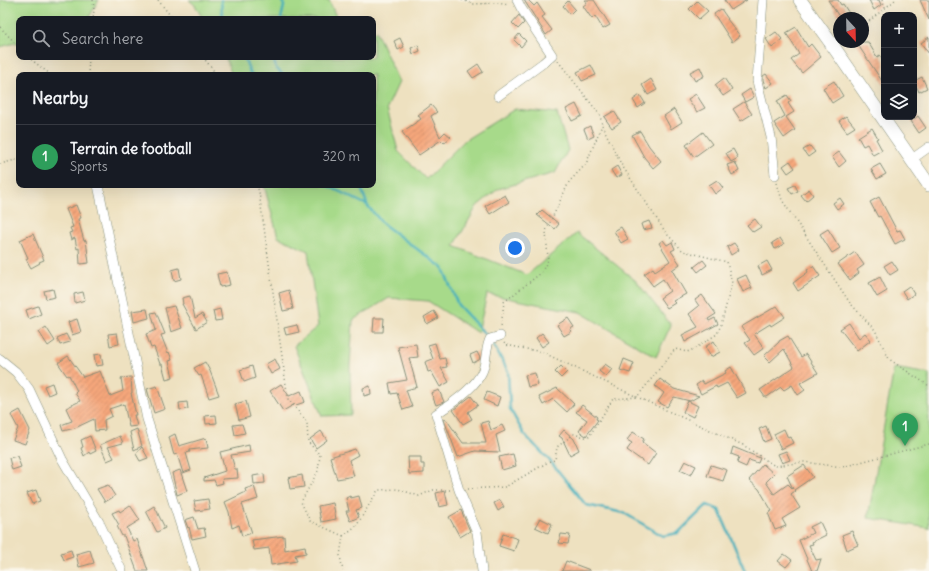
<!DOCTYPE html>
<html lang="en">
<head>
<meta charset="utf-8">
<style>
	body { margin:0; font-family:Delius,sans-serif; background:#242831; color:#f1f3f6 }
	.controls { position:absolute; right:12px; top:12px; display:grid; overflow:hidden; border-radius:8px; box-shadow:0 4px 16px #0002 }
	.controls button { width:36px; height:36px; display:grid; place-items:center; padding:0; border:0; border-bottom:1px solid #363941; background:#171b24; color:#f1f3f6; font:20px sans-serif }
	.compass { position:absolute; left:833px; top:12px; width:36px; height:36px; border-radius:50%; background:#171b24; box-shadow:0 4px 16px #0002; rotate:158deg }
	.you { position:absolute; left:515px; top:248px; width:14px; height:14px; margin:-10px; border:3px solid #fff; border-radius:50%; background:#1a73e8; box-shadow:0 0 0 6px #1a73e833 }
	.badge { display:grid; place-items:center; width:26px; height:26px; border-radius:50%; background:#d1495b; color:#fff; font-size:13px; font-weight:700 }
	.pin { position:absolute; translate:-50% -33px; filter:drop-shadow(0 1px 2px #0008) }
	.pin::after { content:''; position:absolute; top:21px; width:14px; height:12px; background:inherit; clip-path:polygon(0 0,100% 0,50% 100%) }
	.list { margin:0; padding:0; list-style:none }
	h2 { display:flex; justify-content:space-between; align-items:center; height:52px; margin:0; padding:0 16px; font-size:17px }
	h2 small { font-size:13px; font-weight:400; color:#9ea1a6 }
	.list li { display:grid; grid-template-columns:26px 1fr auto; gap:12px; align-items:center; box-sizing:border-box; height:64px; padding:0 16px; border-top:1px solid #363941 }
	.list b { display:block; font-size:15px; white-space:nowrap }
	.list p { margin:0; font-size:13px; white-space:nowrap; color:#9ea1a6 }
	.list em { font-size:13px; font-style:normal; color:#9ea1a6 }
	.icon { flex:none; width:22px; height:22px; fill:none; stroke:currentColor; stroke-width:2; stroke-linecap:round; stroke-linejoin:round }
	.map { position:relative; flex:none; width:929px; height:571px; overflow:hidden }
	.search { position:absolute; background:#171b24; box-shadow:0 4px 16px #0002; left:16px; top:16px; width:360px; height:44px; display:flex; align-items:center; gap:10px; box-sizing:border-box; padding:0 14px; border-radius:8px; color:#9ea1a6; font-size:15px }
	.panel { position:absolute; background:#171b24; box-shadow:0 4px 16px #0002; left:16px; top:72px; width:360px; height:116px; border-radius:8px }
	.map>svg:first-child { display:block }
	.grass { fill:#a7da8a; stroke:#638c5f }
	.lines { fill:none; stroke-linecap:round; stroke-linejoin:round }
	.stream { stroke:#40afbc; stroke-width:2.5 }
	.building { fill:url(#building-hatch) }
	.street-casing { stroke:#868f7a; stroke-width:10 }
	.secondary-casing { stroke:#868f7a; stroke-width:14 }
	.path { stroke:#868f7a; stroke-width:1.5; stroke-dasharray:1 3; stroke-linecap:butt }
	.street { stroke:#fff; stroke-width:9 }
	.secondary { stroke:#fff; stroke-width:13 }
</style>
</head>
<body>
<div class="map">
<svg width="929" height="571" viewBox="0 0 929 571">
	<defs>
		<pattern id="building-hatch" width="6" height="6" patternUnits="userSpaceOnUse"><rect width="6" height="6" fill="#f6a77c"/><path d="M-1 1l2-2M0 6l6-6M5 7l2-2" fill="none" stroke="#c78966"/></pattern>
	</defs>
	<rect width="100%" height="100%" fill="#fbf7ec"/>
	<filter id="ink" filterUnits="userSpaceOnUse"><feTurbulence type="fractalNoise" baseFrequency=".025" numOctaves="2"/><feDisplacementMap in="SourceGraphic" scale="8" xChannelSelector="R" yChannelSelector="G"/><feConvolveMatrix kernelMatrix="1 2 1 2 8 2 1 2 1" color-interpolation-filters="sRGB"/></filter>
	<filter id="wash" filterUnits="userSpaceOnUse"><feTurbulence type="fractalNoise" baseFrequency=".012" numOctaves="4" result="noise"/><feDisplacementMap in="SourceGraphic" scale="16" xChannelSelector="R" yChannelSelector="G"/><feGaussianBlur stdDeviation="0.9" result="paint"/><feColorMatrix in="noise" values="0 0 0 0 0 0 0 0 0 0 0 0 0 0 0 0 0 1.4 0 .05"/><feComposite in="paint" operator="in"/></filter>
	<g filter="url(#wash)">
		<rect width="100%" height="100%" fill="#eee1c0"/>
		<!-- grass -->
		<g class="grass">
			<path d="M0 0H99L88 19H19V42L0 47Z"/>
			<path d="M189 0H329L337 19H203L195 5Z"/>
			<path d="M376 31 399 82 387 108 398 151 426 179 465 140 515 109 557 113 568 150 555 173 498 189 477 206 454 246 527 275 577 233 636 281 671 325 656 357 580 312 542 305 487 294 478 333 428 301 389 298 353 320 350 366 351 415 322 416 294 346 318 326 308 251 278 237 264 185H373V75H232L225 57H373V32Z"/>
			<path d="M894 368 929 374V528L868 518Z"/>
		</g>
		<g class="lines">
			<!-- stream -->
			<g class="stream">
				<path d="M221 0 222 13 225 19"/>
				<path d="M281 19 284 6 283 0"/>
				<path d="M244 57 251 75"/>
				<path d="M273 57 276 68 283 75"/>
				<path d="M326 185 367 205 383 224 443 268 458 305 488 337"/>
				<path d="M360 185 367 204"/>
				<path d="M491 341 508 371 510 409 524 434 550 461 586 505 624 513 663 536 678 533 707 505 719 510 745 571"/>
			</g>
		</g>
		<g id="blocks">
			<!-- building -->
			<g class="building">
				<path d="M524 0H528L534 6 537 3 545 15 542 17 552 30 546 35Z"/>
				<path d="M585 0H594L610 25 603 29 595 16 592 19 583 6 587 3Z"/>
				<path d="M724 0H747L731 10Z"/>
				<path d="M828 0H838L841 5 843 4 852 18H840Z"/>
				<path d="M869 0H879L881 5 874 10Z"/>
				<path d="M920 0H929V20Z"/>
				<path d="M568 1 575 9 570 14 563 6Z"/>
				<path d="M697 1 708 11 699 19 689 9Z"/>
				<path d="M721 9 728 19H727L740 36 732 42 714 14Z"/>
				<path d="M519 15 524 23 518 29 512 23Z"/>
				<path d="M796 27 808 47 811 44 821 57 802 73 791 60 799 54 786 33Z"/>
				<path d="M776 32 782 39 772 48 766 39Z"/>
				<path d="M519 34 526 41 521 47 514 40Z"/>
				<path d="M929 37V54L921 43Z"/>
				<path d="M400 38 404 47 398 50 394 41Z"/>
				<path d="M856 42H868L877 57 880 55 884 61V84Z"/>
				<path d="M418 45 420 51 413 54 411 48Z"/>
				<path d="M478 64 483 72 473 78 468 71Z"/>
				<path d="M591 65 596 75 582 81 577 72Z"/>
				<path d="M700 67 704 76 695 81 690 72Z"/>
				<path d="M766 74 773 83 766 88 763 80V76Z"/>
				<path d="M922 77 927 88 919 92 914 81Z"/>
				<path d="M724 78 732 90 723 96 715 85Z"/>
				<path d="M651 79 657 90 648 95 642 85Z"/>
				<path d="M834 81 843 96 832 103 823 88Z"/>
				<path d="M750 89 754 97 745 102 741 95Z"/>
				<path d="M696 94 705 108 697 112 688 99Z"/>
				<path d="M640 95 645 103 638 108 633 100Z"/>
				<path d="M787 95 791 101 788 103 794 112 786 117 795 130 784 138 774 123 785 116 777 101Z"/>
				<path d="M744 102 752 114 741 121 733 109Z"/>
				<path d="M576 104 582 116 572 121 566 109Z"/>
				<path d="M431 105 437 112 431 116 440 137 445 132 451 137 444 143 441 140 419 155 402 132 421 119 418 115Z"/>
				<path d="M674 109 682 122 671 129 664 116Z"/>
				<path d="M614 111 621 122 612 128 604 117Z"/>
				<path d="M846 116 855 127 847 132 839 121Z"/>
				<path d="M918 116 926 128 919 133 911 121Z"/>
				<path d="M590 126 594 136 588 139 584 129Z"/>
				<path d="M872 128 878 138 876 139 882 150 873 155 867 144 863 146 858 137Z"/>
				<path d="M640 131 649 146 661 161 653 168 644 157 632 135Z"/>
				<path d="M703 132 712 144 694 157 686 145Z"/>
				<path d="M810 146 815 152 808 157 803 150Z"/>
				<path d="M733 149 738 158 731 162 726 153Z"/>
				<path d="M839 152 846 161 839 167 832 157Z"/>
				<path d="M790 161 795 168 788 173 783 166Z"/>
				<path d="M735 162 739 171 732 175 727 165Z"/>
				<path d="M880 164 886 174 877 179 871 169Z"/>
				<path d="M617 166 622 175 616 178 611 170Z"/>
				<path d="M717 180 723 188 715 194 709 185Z"/>
				<path d="M795 185 798 191 792 194 788 188Z"/>
				<path d="M809 189 813 195 806 201 801 195Z"/>
				<path d="M505 195 509 202 490 214 485 206Z"/>
				<path d="M879 197 897 231 900 230 905 239 895 244 880 216 878 217 870 202Z"/>
				<path d="M840 198 844 204 837 209 833 203Z"/>
				<path d="M76 205 81 218 78 219 84 241 86 240 89 263 80 264 79 248 77 249 75 238 71 240 69 233 72 232 70 228 73 227 66 209Z"/>
				<path d="M542 210 559 224 555 229 537 215Z"/>
				<path d="M755 219 761 227 753 232 747 225Z"/>
				<path d="M649 221 652 228 643 230 641 224Z"/>
				<path d="M621 227 628 239 621 243 614 231Z"/>
				<path d="M828 229 840 248 832 253 820 234Z"/>
				<path d="M33 234 44 260 39 262 40 263 31 268 26 259 28 258 20 240Z"/>
				<path d="M780 238 784 244 775 249 772 243Z"/>
				<path d="M663 240 667 245 672 242 675 249 671 251 680 264 672 270 686 294 673 301 675 303 667 308 660 298 670 291 663 279 653 286 644 274 653 268 655 271 670 261 659 243Z"/>
				<path d="M734 243 739 250 731 255 727 247Z"/>
				<path d="M855 252 864 265 857 270 859 273 850 280 838 264Z"/>
				<path d="M703 260 707 265 698 272 694 267Z"/>
				<path d="M767 261 772 270 762 275 758 266Z"/>
				<path d="M892 261 898 270 890 275 884 266Z"/>
				<path d="M813 266 820 276 798 291 793 283 808 272 807 270Z"/>
				<path d="M179 268 181 279 174 281 172 270Z"/>
				<path d="M227 272 230 285 220 287 217 274Z"/>
				<path d="M746 275 752 288 743 292 737 279Z"/>
				<path d="M880 277 887 291 877 297 869 283Z"/>
				<path d="M909 286 914 294 907 299 902 291Z"/>
				<path d="M53 289 55 297 46 299 44 291Z"/>
				<path d="M289 290 293 309 283 311 279 293Z"/>
				<path d="M83 292 85 300 75 303 74 294Z"/>
				<path d="M702 295 716 314 708 319 709 321 715 318 718 324 685 342 682 335 698 327 689 314 699 306 695 300Z"/>
				<path d="M190 296 195 318 202 314 207 322 196 329 182 304H183L182 298Z"/>
				<path d="M38 306 41 314 29 319 26 310Z"/>
				<path d="M174 306 182 328 171 332 165 308Z"/>
				<path d="M777 306 785 317 771 326 770 324 754 334 764 348 754 355 745 343 750 340 741 327Z"/>
				<path d="M147 309 149 318 134 322 132 311Z"/>
				<path d="M220 309 222 320 215 321 213 311Z"/>
				<path d="M434 311 438 318 427 324 424 317Z"/>
				<path d="M156 312 165 334 161 335 168 353 169 352 172 360 169 361 173 377 166 379 162 364H160L154 347 151 348 146 334 156 330 151 313Z"/>
				<path d="M374 318H384L383 332H373Z"/>
				<path d="M568 318 574 327 570 329 571 332 564 336 557 325Z"/>
				<path d="M77 319 81 332 72 335 68 322Z"/>
				<path d="M849 323 859 338 865 333 871 340 857 351 840 329Z"/>
				<path d="M297 325 299 332 286 335 284 328Z"/>
				<path d="M46 327 55 341 48 346 39 332Z"/>
				<path d="M117 333 119 344 110 346 108 334Z"/>
				<path d="M542 333 549 342 542 347 536 338Z"/>
				<path d="M66 334 70 342 60 345 57 338Z"/>
				<path d="M788 336 801 357 806 354 818 373 800 383 805 390 798 395 792 385 784 390 781 387 767 397H765L760 390 794 367 784 349 770 362 764 356 779 342V341Z"/>
				<path d="M714 341 720 352 711 357 705 347Z"/>
				<path d="M435 343 440 359 445 358 447 367 441 368 449 382 440 387 431 371 428 372 425 362 433 359 428 345Z"/>
				<path d="M416 344 418 357 409 358 417 387 406 390 412 407 403 410 397 393 391 394 389 383 407 380 398 347Z"/>
				<path d="M477 352 480 358 479 360 473 363 470 355Z"/>
				<path d="M101 354 103 365 96 366 94 355Z"/>
				<path d="M68 356 83 377 100 371 110 396 123 391 121 378 131 377 132 393H131L136 415H134L137 426 129 427 124 404 109 409 112 416 104 420 105 430 95 431 94 419 75 428 63 431 61 425 72 421 66 408 80 401 75 393 77 391 69 375 67 376 58 363Z"/>
				<path d="M275 359 280 369 271 374 266 364Z"/>
				<path d="M624 359 634 363 630 373 620 370Z"/>
				<path d="M205 362 210 371 219 395 209 398 201 375 199 376 194 368Z"/>
				<path d="M605 364 612 369 606 377 599 371Z"/>
				<path d="M252 366 255 378 244 382 240 370Z"/>
				<path d="M561 366 567 372 561 378 555 372Z"/>
				<path d="M731 367 746 393 737 398 727 383 717 388 716 386 701 394 696 385 702 381 704 384 726 373 725 371Z"/>
				<path d="M535 373 538 385 528 387 525 375Z"/>
				<path d="M660 379 674 389 699 396 690 401 674 397 667 407 658 402 664 393 655 386Z"/>
				<path d="M52 383 55 392 48 395 44 386Z"/>
				<path d="M281 384 289 396 301 391 305 402 296 405 295 404 283 411 270 391Z"/>
				<path d="M157 386 165 409 154 413 147 389Z"/>
				<path d="M370 386 371 394 364 396 363 388Z"/>
				<path d="M557 388 574 404 567 412 553 399 543 405 539 397Z"/>
				<path d="M439 390 444 402 436 405 431 393Z"/>
				<path d="M487 392 500 397 497 406 484 400Z"/>
				<path d="M471 396 478 405 468 412 472 419 463 424 453 410Z"/>
				<path d="M246 401 250 417 239 420 235 404Z"/>
				<path d="M688 401 698 406 693 417 683 412Z"/>
				<path d="M187 402 188 409 180 410 179 403Z"/>
				<path d="M582 405 597 417 596 419 598 420 586 436 579 431 587 420 576 412Z"/>
				<path d="M20 410 30 430 25 444 13 440 18 428 11 415Z"/>
				<path d="M216 415 217 423 206 424 205 416Z"/>
				<path d="M446 419 463 443H486L481 423 488 421 491 430 502 425 505 431 496 435 500 452 475 451 458 457 444 420Z"/>
				<path d="M242 424 245 433 235 435 233 425Z"/>
				<path d="M766 426 771 439 764 442 759 429Z"/>
				<path d="M137 429 142 446 134 450 130 432Z"/>
				<path d="M784 429 788 438 790 437 793 443 781 449 774 434Z"/>
				<path d="M564 430 574 439 579 450 570 455 562 438 559 436Z"/>
				<path d="M321 431 327 440 316 448 310 439Z"/>
				<path d="M633 432 644 439 642 442 656 453 648 465 627 450 632 443 627 440Z"/>
				<path d="M175 434 179 446 206 438 208 448 189 450 190 452 186 453 191 470 183 473 177 454 174 455 173 452 169 437Z"/>
				<path d="M90 436 96 451 90 454 89 452 84 456 81 448 83 447 81 440Z"/>
				<path d="M120 436 123 443 108 447 114 458 107 461 100 445Z"/>
				<path d="M249 445 250 452 231 455 235 469H237L238 478 222 479 223 483 216 485 214 480 204 481V478L225 471 220 452Z"/>
				<path d="M142 447 148 458 140 461 136 454Z"/>
				<path d="M733 447 760 458 758 463 749 460 746 467 737 463 739 457 731 454Z"/>
				<path d="M355 449 358 455 349 460 354 476 337 479 330 457Z"/>
				<path d="M786 451 790 460 782 463 778 454Z"/>
				<path d="M513 454 516 466 502 470 499 457Z"/>
				<path d="M17 456 21 467 12 470 9 458Z"/>
				<path d="M408 457H421V464H424V473L409 474Z"/>
				<path d="M685 461 696 466 691 475 680 470Z"/>
				<path d="M763 464 774 474 766 482 774 494 788 484 793 489 787 476 804 465 813 477 794 490 795 491 791 494 800 508 782 519 786 526 775 530 768 513 772 511 759 489 749 480Z"/>
				<path d="M711 465 727 470 723 481 707 476Z"/>
				<path d="M180 470 187 491 177 495 172 473Z"/>
				<path d="M264 474 265 483 254 484 253 476Z"/>
				<path d="M302 475 304 487 290 489 288 478Z"/>
				<path d="M108 485 115 496 105 502 97 489Z"/>
				<path d="M254 486 258 499 242 504 248 521 252 533 242 536 239 525 232 528 229 512 225 502 246 492 245 489Z"/>
				<path d="M36 490 40 501 32 504 27 493Z"/>
				<path d="M445 491 448 505 439 507 436 493Z"/>
				<path d="M350 496 351 498 359 496 362 508 356 510 359 517 350 521 346 511H349L346 498Z"/>
				<path d="M208 499 210 509 196 511 194 501Z"/>
				<path d="M500 500 504 507 498 511 494 503Z"/>
				<path d="M333 503 336 519 321 522 318 506Z"/>
				<path d="M130 505 140 520 127 528 133 541 137 539 148 571H137L124 536H122L117 526 119 525 112 513 119 510 120 512Z"/>
				<path d="M154 506 158 513V514L165 528 157 532 146 511Z"/>
				<path d="M461 510 470 531 460 537 449 517Z"/>
				<path d="M194 517 198 529 204 528 206 536 192 539 189 527 188 528 185 520Z"/>
				<path d="M540 518 552 524 548 533 535 527Z"/>
				<path d="M820 522 826 535 812 542 813 544 809 545 816 560 821 559 817 571H812L799 540 813 533 810 527Z"/>
				<path d="M852 531 858 545 847 550 842 535Z"/>
				<path d="M503 534 518 539 514 551 499 546Z"/>
				<path d="M561 534 570 535 568 544 559 543Z"/>
				<path d="M284 536 285 550 305 546 306 553 295 555 297 561 271 565 269 548 254 550 252 540Z"/>
				<path d="M71 550 73 557 64 560 61 553Z"/>
				<path d="M90 550 94 563 79 567 76 554Z"/>
				<path d="M784 554 792 560 786 567 778 561Z"/>
				<path d="M566 561 590 570V571H562Z"/>
			</g>
		</g>
	</g>
	<g filter="url(#ink)">
		<use href="#blocks" fill-opacity="0" stroke="#868f7a" stroke-width="1"/>
		<g class="lines">
			<defs>
				<g id="street">
					<path d="M763 0 757 81 771 137 775 175"/>
					<path d="M498 96 543 63 552 55 521 8 517 0"/>
					<path d="M912 159 929 147"/>
					<path d="M98 185 147 419 195 571"/>
					<path d="M0 359 16 372 29 389 62 459 99 522 122 571"/>
					<path d="M482 571 477 532 459 490 436 414C450 405 475 388 482 372 487 362 485 349 490 339L500 336"/>
				</g>
				<path id="secondary" d="M800 0 833 46 929 185"/>
			</defs>
			<!-- street casing -->
			<use href="#street" class="street-casing"/>
			<!-- secondary casing -->
			<use href="#secondary" class="secondary-casing"/>
			<!-- path -->
			<g class="path">
				<path d="M93 0 94 10 93 19"/>
				<path d="M158 0 173 19"/>
				<path d="M462 0 474 4 497 3 509 5"/>
				<path d="M882 0 885 8"/>
				<path d="M863 26 895 0"/>
				<path d="M0 27 19 47"/>
				<path d="M28 57 51 75"/>
				<path d="M203 57 217 75"/>
				<path d="M558 61 600 115 602 125"/>
				<path d="M88 75 89 57"/>
				<path d="M0 164 19 159"/>
				<path d="M777 183 782 200 850 303 875 330 889 359 929 386"/>
				<path d="M257 185 259 192 288 399 307 422 308 442 320 455 318 471 301 502 310 521 343 536 340 556 343 571"/>
				<path d="M504 343 506 345 542 352 637 397 743 445 775 466 804 462 842 467 929 444"/>
				<path d="M468 489 505 487 550 461 555 460 557 447 574 434 588 438 613 399 637 397 675 349 687 352 696 348 717 334 721 325 732 283 727 262 683 251 666 233 621 164 602 125 586 164 569 182 546 231 548 260 541 273 504 302 501 327"/>
				<path d="M343 536 357 525 378 490 398 489 419 496 433 490H450"/>
			</g>
			<!-- street -->
			<use href="#street" class="street"/>
			<!-- secondary -->
			<use href="#secondary" class="secondary"/>
		</g>
	</g>
</svg>
<div class="controls">
<button>+</button>
<button>−</button>
<button><svg class="icon" aria-label="layers" viewBox="0 0 24 24"><path d="M12 4l9 5-9 5-9-5zM3 14l9 5 9-5"/></svg></button>
</div>
<svg class="compass" viewBox="-18 -18 36 36"><path d="M0-13l5 13h-10z" fill="#e53935"/><path d="M0 13l5-13h-10z" fill="#9ea1a6"/></svg>
<div class="you"></div>
<div class="pin badge" style="left:905px;top:446px;background:#2e9e5b">1</div>
<div class="search"><svg class="icon" aria-label="search" viewBox="0 0 24 24"><circle cx="10" cy="10" r="6"/><path d="M15 15l6 6"/></svg>Search here</div>
<section class="panel">
<h2>Nearby<small></small></h2>
<ul class="list">
<li><span class="badge" style="background:#2e9e5b">1</span><div><b>Terrain de football</b><p>Sports</p></div><em>320 m</em></li>
</ul>
</section>
</div>
</body>
</html>
